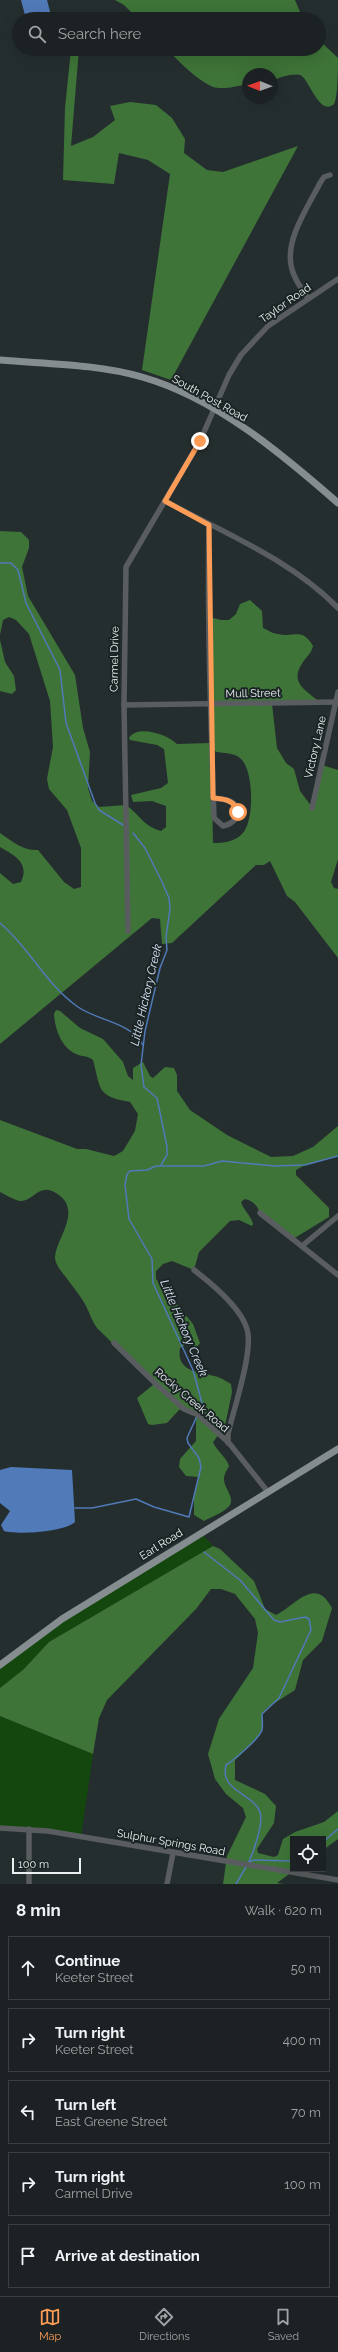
<!DOCTYPE html>
<html lang="en">
<head>
<meta charset="utf-8">
<style>
	body { margin:0; font-family:Raleway,sans-serif; background:#292f30; color:#f1f3f6 }
	.controls { position:absolute; right:12px; bottom:12px; display:grid; overflow:hidden; border-radius:0px; box-shadow:0 4px 16px #0002 }
	.controls button { width:36px; height:36px; display:grid; place-items:center; padding:0; border:0; border-bottom:1px solid #3a3f41; background:#1c2223; color:#f1f3f6; font:20px sans-serif }
	.compass { position:absolute; left:242px; top:68px; width:36px; height:36px; border-radius:50%; background:#1c2223; box-shadow:0 4px 16px #0002; rotate:271deg }
	.scale { position:absolute; left:12px; bottom:10px; width:69px; box-sizing:border-box; padding-left:4px; border:2px solid #ebf1f1; border-top:0; font-size:11px; line-height:14px; white-space:nowrap; color:#ebf1f1; -webkit-text-stroke:3px #1b2425; paint-order:stroke }
	.stop { position:absolute; width:12px; height:12px; margin:-9px; border:3px solid #fd9c56; border-radius:50%; background:#fff }
	.stop.end { background:#fd9c56; border-color:#fff; box-shadow:0 1px 4px #0008 }
	.list { margin:0; padding:0; list-style:none }
	h2 { display:flex; justify-content:space-between; align-items:center; height:52px; margin:0; padding:0 16px; font-size:17px }
	h2 small { font-size:13px; font-weight:400; color:#a0a4a6 }
	.list li { display:grid; grid-template-columns:26px 1fr auto; gap:12px; align-items:center; box-sizing:border-box; height:64px; margin:0 8px 8px; padding:0 8px; border:1px solid #3a3f41; border-radius:0px }
	.list b { display:block; font-size:15px; white-space:nowrap }
	.list p { margin:0; font-size:13px; white-space:nowrap; color:#a0a4a6 }
	.list em { font-size:13px; font-style:normal; color:#a0a4a6 }
	.icon { flex:none; width:22px; height:22px; fill:none; stroke:currentColor; stroke-width:2; stroke-linecap:round; stroke-linejoin:round }
	.map { position:relative; flex:none; width:338px; height:1884px; overflow:hidden }
	.search { position:absolute; background:#1c2223; box-shadow:0 4px 16px #0002; left:12px; right:12px; top:12px; height:44px; display:flex; align-items:center; gap:10px; box-sizing:border-box; padding:0 14px; border-radius:22px; color:#a0a4a6; font-size:15px }
	.sheet { height:412px; background:#1c2223 }
	nav { display:flex; justify-content:space-around; align-items:center; box-sizing:border-box; height:56px; border-top:1px solid #3a3f41; background:#1c2223; font-size:11px; color:#a0a4a6 }
	nav a { display:grid; justify-items:center; gap:2px }
	nav .on { color:#fd9c56 }
	.map>svg:first-child { display:block }
	.green { fill:#13470d }
	.forest { fill:#3e7438 }
	.water { fill:#507ab8 }
	.lines { fill:none; stroke-linecap:round; stroke-linejoin:round }
	.stream { stroke:#507ab8; stroke-width:1.5 }
	.minor { stroke:#595d5f; stroke-width:5.5 }
	.major { stroke:#858d91; stroke-width:7 }
	.route { stroke:#fd9c56; stroke-width:5 }
	.labels { text-anchor:middle; stroke-width:4; stroke-linejoin:round; paint-order:stroke }
	.street-label { font-size:11px; fill:#ebf1f1; stroke:#1b2425 }
	.water-label { font-size:12px; font-style:italic; fill:#d7e3f5; stroke:#1b2425 }
</style>
</head>
<body>
<div class="map">
<svg width="338" height="1884" viewBox="0 0 338 1884">
	<rect width="100%" height="100%" fill="#252e2f"/>
	<!-- green -->
	<g class="green">
		<path d="M201 1533 213 1546 49 1642 24 1669 0 1688V1665L12 1655Z"/>
		<path d="M0 1716 93 1754 81 1837 0 1828Z"/>
	</g>
	<!-- forest -->
	<g class="forest">
		<path d="M115 0H295L303 19H138L124 5Z"/>
		<path d="M319 40 338 58C338 68 338 97 334 104 319 117 309 78 300 75 292 73 280 78 272 80V74H248V84C238 86 223 90 213 87 196 79 180 63 167 49H319Z"/>
		<path d="M71 49H79L71 146 93 137 115 120 110 106 130 102 156 105 172 118 185 139 184 153 207 170 223 172 298 146 171 380 142 370 170 174 148 160 119 153 114 184 63 180 65 108Z"/>
		<path d="M0 531 21 532 29 540V548L22 567 28 596 75 675 83 728 90 752 88 788 92 801 99 807 126 805C140 815 143 826 161 831L166 827V806L152 801 133 802 131 795 161 788 168 783 164 749 157 745 130 740 129 738C138 724 168 735 177 744L211 743 213 843C224 843 234 842 242 834 255 822 254 769 240 758 234 753 224 753 216 752L213 748 209 617 221 620H229L236 614 240 604 250 600 262 611 263 628C268 630 273 634 278 634 295 638 302 627 313 646 311 654 307 656 303 662 288 683 307 691 321 703L272 704 277 748 286 763 294 769 300 791 312 807 322 765 338 770V859L331 882 334 888 338 889V958L295 902 287 896 270 861 264 865H256L172 943 162 944 160 919 152 918 0 1044V873L13 884 21 882C30 863 14 855 0 847V833C12 841 23 851 38 850L64 882 74 889 81 887V848L67 810 49 789 47 779 53 747 50 701 29 634 16 620 9 617 3 620 0 635Z"/>
		<path d="M0 640 5 662 14 676 16 690 12 694 0 691Z"/>
		<path d="M56 1010 60 1011 80 1028 103 1039 123 1062 128 1076 133 1080V1068L143 1062 150 1076 153 1078 165 1067 174 1068 177 1075V1091L190 1110 227 1135 271 1157 293 1156 313 1147 338 1126V1156L305 1165 296 1170V1175L329 1208V1217L293 1239 260 1213C257 1205 253 1201 245 1199L241 1202C243 1210 251 1215 253 1224L252 1226 239 1220 230 1221 199 1252 194 1270 172 1261 163 1264 156 1271V1279L193 1324 200 1343 197 1347 185 1345 180 1348C176 1371 197 1372 214 1376 220 1377 226 1381 231 1384L232 1392 225 1426 213 1442C217 1452 226 1456 229 1466 227 1470 224 1474 224 1478 223 1489 239 1500 226 1509 220 1514 211 1517 204 1521L194 1515V1497L199 1477 186 1476 179 1467 180 1459 196 1441V1414L184 1409 179 1410 167 1423 152 1425 148 1424 137 1398 154 1384 97 1328C92 1321 90 1314 86 1306 81 1296 72 1286 65 1276 61 1271 55 1264 55 1257 56 1238 84 1210 56 1193 39 1182 33 1202 20 1201 14 1200 6 1195 0 1192V1120L77 1149H86L114 1156 123 1151 135 1131 138 1114 130 1102C96 1096 101 1089 93 1060 87 1055 82 1057 76 1054 61 1047 55 1029 54 1014Z"/>
		<path d="M213 1546 220 1549 254 1581 265 1609 276 1615C297 1604 315 1576 332 1608L322 1641 303 1660 295 1690 267 1708 262 1714V1730L256 1739 235 1760V1780L265 1794 276 1806 274 1823 257 1849 258 1853 274 1857 278 1855 283 1839 295 1832 324 1822 338 1811V1839L323 1850V1839H293V1869H296L277 1883 284 1884H223L227 1856 246 1817 243 1808 226 1794 215 1779 208 1754 219 1719 253 1668 258 1633 255 1619 235 1594 221 1589H211L196 1609 107 1700 99 1718 93 1754 0 1716V1688L24 1669 49 1642Z"/>
	</g>
	<!-- water -->
	<g class="water">
		<path d="M21 0H47L52 19H26Z"/>
		<path d="M11 1467 72 1470 75 1522C65 1532 17 1535 4 1531L1 1525 10 1511 0 1503V1470Z"/>
	</g>
	<g class="lines">
		<!-- stream -->
		<g class="stream">
			<path d="M0 563H11L18 570 26 603 60 670 66 723 95 803 99 810 123 825"/>
			<path d="M133 833 145 848 162 882 169 898 170 909 166 937 167 950 160 968 145 1031 141 1065 144 1087 157 1098 167 1147V1155L161 1165"/>
			<path d="M0 923C30 948 46 985 78 1007 98 1021 131 1022 143 1045"/>
			<path d="M199 1413 202 1403 193 1370 153 1283 152 1259 129 1219 125 1185 127 1174 130 1171 147 1170 156 1166H204L222 1161 275 1166 305 1165 338 1156"/>
			<path d="M75 1508H92L136 1499 154 1507 189 1517 201 1467 199 1458 188 1443 187 1438 197 1416"/>
			<path d="M204 1552 240 1580 274 1620 280 1622 305 1617 309 1619 311 1630 279 1698 262 1714C262 1719 263 1725 262 1730 259 1739 234 1760 226 1765 219 1791 253 1793 260 1812 264 1823 253 1853 248 1864"/>
			<path d="M323 1842 338 1829"/>
			<path d="M249 1862 254 1860 293 1861"/>
			<path d="M236 1884 246 1867"/>
		</g>
		<!-- minor -->
		<g class="minor">
			<path d="M308 298C301 288 293 277 291 265 286 238 308 207 320 183L324 177 330 175"/>
			<path d="M165 501C224 533 290 559 338 608"/>
			<path d="M209 525C207 622 211 720 214 818L223 826C232 824 244 815 235 805 231 799 220 799 213 798"/>
			<path d="M124 705 335 702"/>
			<path d="M312 808 338 692"/>
			<path d="M128 931 124 705 126 567 200 441 229 375 241 355 268 326 338 279"/>
			<path d="M260 1213 338 1275"/>
			<path d="M302 1246 338 1216"/>
			<path d="M194 1270C211 1283 241 1308 247 1329 254 1350 233 1411 228 1434V1443"/>
			<path d="M114 1343 155 1383 184 1409 198 1415 229 1443 268 1492"/>
			<path d="M0 1828 48 1831 338 1880"/>
			<path d="M29 1884V1829"/>
			<path d="M167 1884 173 1853"/>
		</g>
		<!-- major -->
		<g class="major">
			<path d="M0 360C47 364 97 364 142 377 216 398 282 454 338 503"/>
			<path d="M0 1665 62 1619 338 1449"/>
		</g>
	</g>
	<g class="lines">
		<!-- route -->
		<path class="route" d="M200 441 165 501 209 525 213 798C225 799 234 800 238 812"/>
	</g>
	<g class="labels">
		<!-- street labels -->
		<g class="street-label">
			<text transform="translate(285 303) rotate(-35)" y="4">Taylor Road</text>
			<text transform="translate(210 398) rotate(29)" y="4">South Post Road</text>
			<text transform="translate(114 659) rotate(-89)" y="4">Carmel Drive</text>
			<text transform="translate(253 693) rotate(-1)" y="4">Mull Street</text>
			<text transform="translate(315 747) rotate(-77)" y="4">Victory Lane</text>
			<text transform="translate(192 1400) rotate(40)" y="4">Rocky Creek Road</text>
			<text transform="translate(161 1544) rotate(-32)" y="4">Earl Road</text>
			<text transform="translate(171 1842) rotate(10)" y="4">Sulphur Springs Road</text>
		</g>
		<!-- water labels -->
		<g class="water-label">
			<text transform="translate(146 995) rotate(-77)" y="4">Little Hickory Creek</text>
			<text transform="translate(184 1328) rotate(67)" y="4">Little Hickory Creek</text>
		</g>
	</g>
</svg>
<div class="controls">
<button><svg class="icon" aria-label="locate" viewBox="0 0 24 24"><circle cx="12" cy="12" r="6"/><path d="M12 2v4M12 18v4M2 12h4M18 12h4"/></svg></button>
</div>
<svg class="compass" viewBox="-18 -18 36 36"><path d="M0-13l5 13h-10z" fill="#e53935"/><path d="M0 13l5-13h-10z" fill="#a0a4a6"/></svg>
<div class="scale">100 m</div>
<div class="stop" style="left:238px;top:812px"></div>
<div class="stop end" style="left:200px;top:441px"></div>
<div class="search"><svg class="icon" aria-label="search" viewBox="0 0 24 24"><circle cx="10" cy="10" r="6"/><path d="M15 15l6 6"/></svg>Search here</div>
</div>
<section class="sheet">
<h2>8 min<small>Walk · 620 m</small></h2>
<ul class="list">
<li><svg class="icon" aria-label="ahead" viewBox="0 0 24 24"><path d="M12 20V5M6 11l6-6 6 6"/></svg><div><b>Continue</b><p>Keeter Street</p></div><em>50 m</em></li>
<li><svg class="icon" aria-label="right" viewBox="0 0 24 24"><path d="M7 20v-9h11M14 6l5 5-5 5"/></svg><div><b>Turn right</b><p>Keeter Street</p></div><em>400 m</em></li>
<li><svg class="icon" aria-label="left" viewBox="0 0 24 24"><path d="M17 20v-9H6M10 6l-5 5 5 5"/></svg><div><b>Turn left</b><p>East Greene Street</p></div><em>70 m</em></li>
<li><svg class="icon" aria-label="right" viewBox="0 0 24 24"><path d="M7 20v-9h11M14 6l5 5-5 5"/></svg><div><b>Turn right</b><p>Carmel Drive</p></div><em>100 m</em></li>
<li><svg class="icon" aria-label="arrive" viewBox="0 0 24 24"><path d="M6 21V4h12l-3 4 3 4H6"/></svg><div><b>Arrive at destination</b></div></li>
</ul>
</section>
<nav>
<a class="on"><svg class="icon" aria-label="map" viewBox="0 0 24 24"><path d="M3 6l6-2 6 2 6-2v14l-6 2-6-2-6 2zM9 4v14M15 6v14"/></svg>Map</a>
<a><svg class="icon" aria-label="directions" viewBox="0 0 24 24"><path d="M12 3l9 9-9 9-9-9zM9 14v-3h6M13 9l2 2-2 2"/></svg>Directions</a>
<a><svg class="icon" aria-label="saved" viewBox="0 0 24 24"><path d="M7 4h10v16l-5-4-5 4z"/></svg>Saved</a>
</nav>
</body>
</html>
